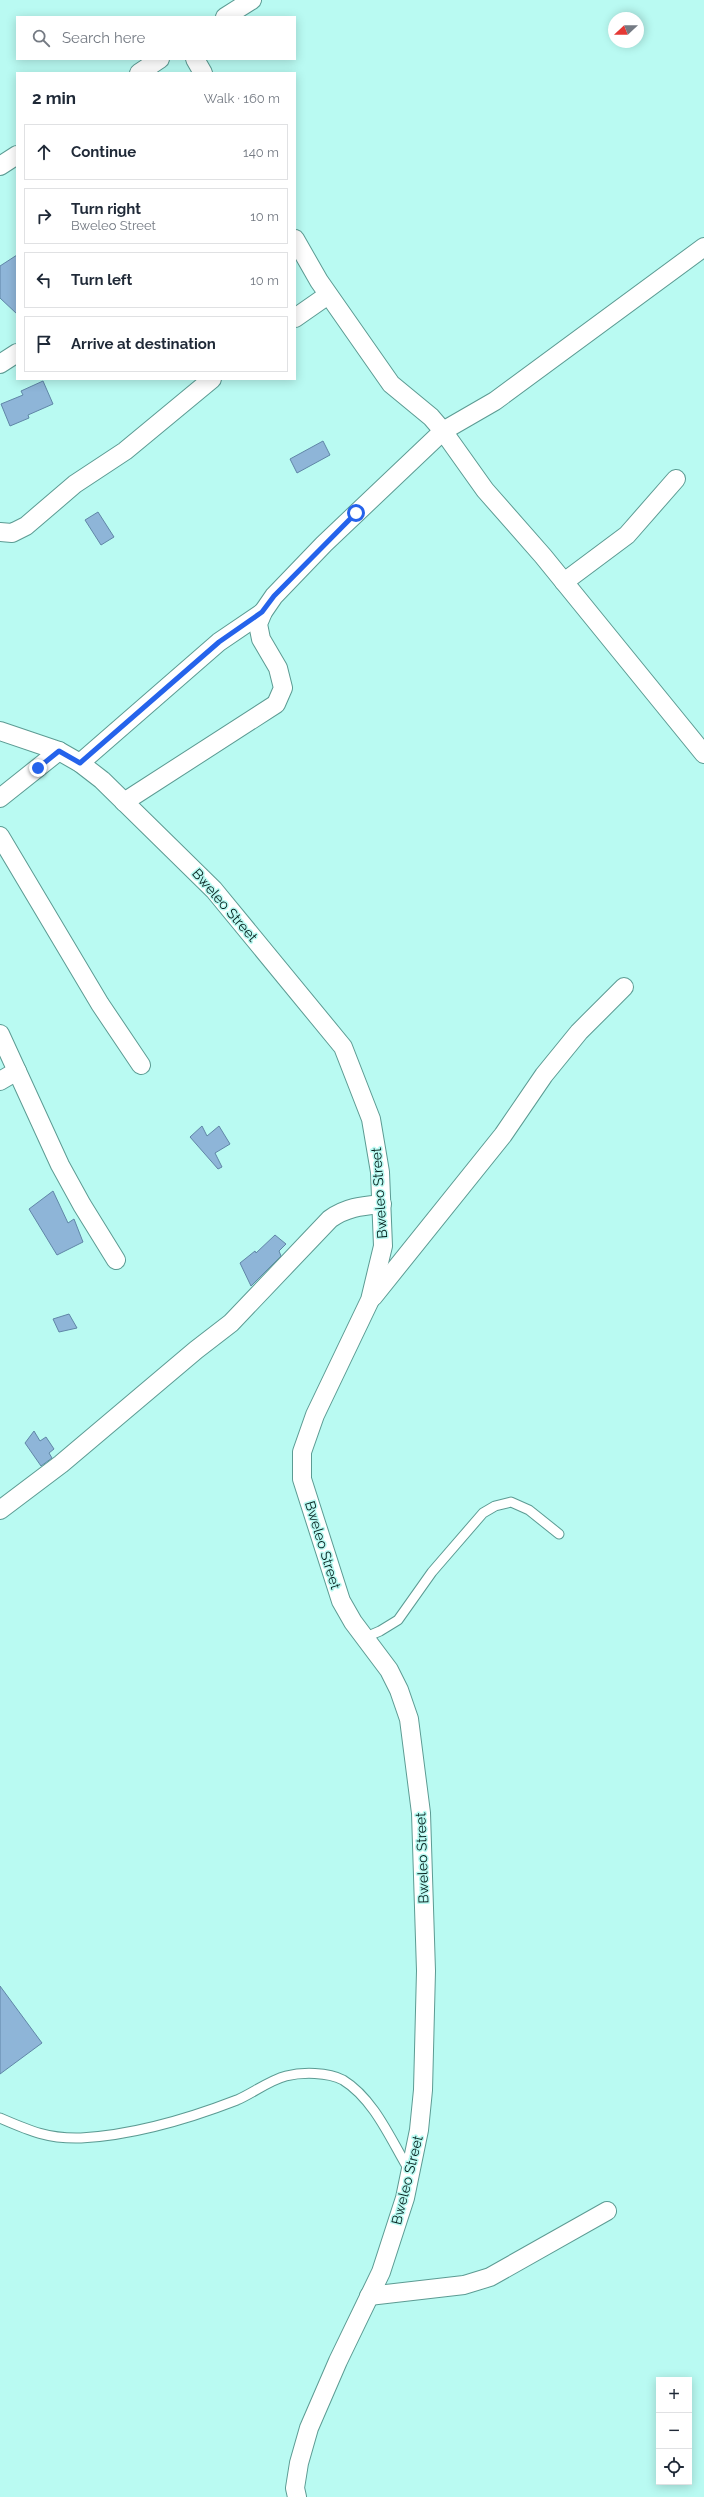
<!DOCTYPE html>
<html lang="en">
<head>
<meta charset="utf-8">
<style>
	body { margin:0; font-family:Raleway,sans-serif; background:#f6f6f7; color:#1f2937 }
	.controls { position:absolute; right:12px; bottom:12px; display:grid; overflow:hidden; border-radius:0px; box-shadow:0 2px 10px #0003 }
	.controls button { width:36px; height:36px; display:grid; place-items:center; padding:0; border:0; border-bottom:1px solid #e0e1e3; background:#fff; color:#1f2937; font:20px sans-serif }
	.compass { position:absolute; left:608px; top:12px; width:36px; height:36px; border-radius:50%; background:#fff; box-shadow:0 2px 10px #0003; rotate:248deg }
	.stop { position:absolute; width:12px; height:12px; margin:-9px; border:3px solid #2563eb; border-radius:50%; background:#fff }
	.stop.end { background:#2563eb; border-color:#fff; box-shadow:0 1px 4px #0008 }
	.list { margin:0; padding:0; list-style:none }
	h2 { display:flex; justify-content:space-between; align-items:center; height:52px; margin:0; padding:0 16px; font-size:17px }
	h2 small { font-size:13px; font-weight:400; color:#747a83 }
	.list li { display:grid; grid-template-columns:26px 1fr auto; gap:12px; align-items:center; box-sizing:border-box; height:56px; margin:0 8px 8px; padding:0 8px; border:1px solid #e0e1e3; border-radius:0px }
	.list b { display:block; font-size:15px; white-space:nowrap }
	.list p { margin:0; font-size:13px; white-space:nowrap; color:#747a83 }
	.list em { font-size:13px; font-style:normal; color:#747a83 }
	.icon { flex:none; width:22px; height:22px; fill:none; stroke:currentColor; stroke-width:2; stroke-linecap:round; stroke-linejoin:round }
	.map { position:relative; flex:none; width:704px; height:2497px; overflow:hidden }
	.search { position:absolute; background:#fff; box-shadow:0 2px 10px #0003; left:16px; top:16px; width:280px; height:44px; display:flex; align-items:center; gap:10px; box-sizing:border-box; padding:0 14px; border-radius:0px; color:#747a83; font-size:15px }
	.panel { position:absolute; background:#fff; box-shadow:0 2px 10px #0003; left:16px; top:72px; width:280px; height:308px; border-radius:0px }
	.map>svg:first-child { display:block }
	.building { fill:#8eb5d8; stroke:#6086a7 }
	.lines { fill:none; stroke-linecap:round; stroke-linejoin:round }
	.lane-casing { stroke:#5c9b93; stroke-width:11 }
	.street-casing { stroke:#5c9b93; stroke-width:20 }
	.lane { stroke:#fff; stroke-width:9 }
	.street { stroke:#fff; stroke-width:18 }
	.route { stroke:#2563eb; stroke-width:5 }
	.labels { text-anchor:middle; stroke-width:3; stroke-linejoin:round; paint-order:stroke }
	.street-label { font-size:14px; fill:#041f1c; stroke:#b9faf2 }
</style>
</head>
<body>
<div class="map">
<svg width="704" height="2497" viewBox="0 0 704 2497">
	<rect width="100%" height="100%" fill="#b9faf2"/>
	<!-- building -->
	<g class="building">
		<path d="M17 255V314L0 298V266Z"/>
		<path d="M43 381 53 404 28 415 29 418 10 426 1 404 23 395 21 391Z"/>
		<path d="M323 441 330 455 297 473 290 459Z"/>
		<path d="M98 512 114 537 101 545 85 520Z"/>
		<path d="M202 1126 207 1136 219 1126 230 1144 215 1153 222 1167 218 1169 190 1137Z"/>
		<path d="M53 1191 68 1223 74 1219 83 1242 57 1255 29 1209Z"/>
		<path d="M275 1235 286 1244 279 1251 281 1256 251 1286 240 1263 255 1251 256 1253Z"/>
		<path d="M69 1314 77 1328 59 1332 53 1319Z"/>
		<path d="M34 1431 40 1441 46 1437 54 1449 49 1453 52 1458 41 1466 25 1443Z"/>
		<path d="M0 1986 42 2043 0 2074Z"/>
	</g>
	<g class="lines">
		<defs>
			<g id="lane">
				<path d="M366 1637 380 1631 398 1620 432 1572 483 1513 495 1506 511 1502 529 1510 559 1534"/>
				<path d="M0 2118C30 2131 48 2139 81 2138 135 2135 188 2119 237 2100 253 2093 270 2080 286 2076 302 2072 328 2072 343 2080 374 2099 391 2140 409 2170"/>
			</g>
			<g id="street">
				<path d="M225 17 252 0"/>
				<path d="M195 59 203 73"/>
				<path d="M139 73 160 59"/>
				<path d="M0 166 17 155"/>
				<path d="M295 239 319 281 391 384 431 417 443 431 485 490 543 556 704 754"/>
				<path d="M295 318 328 295"/>
				<path d="M0 364 17 353"/>
				<path d="M0 532 12 533 26 526 75 484 125 451 212 379"/>
				<path d="M564 582 627 535 676 479"/>
				<path d="M0 731 59 751 80 763 102 780 214 890 343 1047 371 1119 380 1172 383 1246 370 1300 315 1415 302 1452V1479L341 1601 353 1622 389 1670 399 1690 409 1719 421 1813 426 1971 423 2090 419 2130 405 2198 381 2272 338 2361 309 2428 299 2463 295 2488 297 2497"/>
				<path d="M80 763 219 642 263 612"/>
				<path d="M0 798 59 751"/>
				<path d="M124 802 276 704 283 688 278 668 261 639 258 624 263 612 274 596 324 544 443 431 495 401 704 247"/>
				<path d="M0 836 100 1004 141 1065"/>
				<path d="M0 1034 60 1165 82 1205 116 1260"/>
				<path d="M0 1081 17 1071"/>
				<path d="M373 1297 503 1135 544 1075 579 1032 624 987"/>
				<path d="M0 1510 61 1464 196 1350 231 1323 330 1219C347 1207 362 1206 382 1204"/>
				<path d="M369 2296 464 2285 490 2277 607 2211"/>
			</g>
		</defs>
		<!-- lane casing -->
		<use href="#lane" class="lane-casing"/>
		<!-- street casing -->
		<use href="#street" class="street-casing"/>
		<!-- lane -->
		<use href="#lane" class="lane"/>
		<!-- street -->
		<use href="#street" class="street"/>
	</g>
	<g class="lines">
		<!-- route -->
		<path class="route" d="M38 768 59 751 80 763 219 642 262 612 274 596 356 513"/>
	</g>
	<g class="labels">
		<!-- street labels -->
		<g class="street-label">
			<text transform="translate(225 905) rotate(49)" y="5">Bweleo Street</text>
			<text transform="translate(379 1193) rotate(-94)" y="5">Bweleo Street</text>
			<text transform="translate(323 1545) rotate(73)" y="5">Bweleo Street</text>
			<text transform="translate(422 1858) rotate(-92)" y="5">Bweleo Street</text>
			<text transform="translate(407 2180) rotate(-76)" y="5">Bweleo Street</text>
		</g>
	</g>
</svg>
<div class="controls">
<button>+</button>
<button>−</button>
<button><svg class="icon" aria-label="locate" viewBox="0 0 24 24"><circle cx="12" cy="12" r="6"/><path d="M12 2v4M12 18v4M2 12h4M18 12h4"/></svg></button>
</div>
<svg class="compass" viewBox="-18 -18 36 36"><path d="M0-13l5 13h-10z" fill="#e53935"/><path d="M0 13l5-13h-10z" fill="#747a83"/></svg>
<div class="stop" style="left:356px;top:513px"></div>
<div class="stop end" style="left:38px;top:768px"></div>
<div class="search"><svg class="icon" aria-label="search" viewBox="0 0 24 24"><circle cx="10" cy="10" r="6"/><path d="M15 15l6 6"/></svg>Search here</div>
<section class="panel">
<h2>2 min<small>Walk · 160 m</small></h2>
<ul class="list">
<li><svg class="icon" aria-label="ahead" viewBox="0 0 24 24"><path d="M12 20V5M6 11l6-6 6 6"/></svg><div><b>Continue</b></div><em>140 m</em></li>
<li><svg class="icon" aria-label="right" viewBox="0 0 24 24"><path d="M7 20v-9h11M14 6l5 5-5 5"/></svg><div><b>Turn right</b><p>Bweleo Street</p></div><em>10 m</em></li>
<li><svg class="icon" aria-label="left" viewBox="0 0 24 24"><path d="M17 20v-9H6M10 6l-5 5 5 5"/></svg><div><b>Turn left</b></div><em>10 m</em></li>
<li><svg class="icon" aria-label="arrive" viewBox="0 0 24 24"><path d="M6 21V4h12l-3 4 3 4H6"/></svg><div><b>Arrive at destination</b></div></li>
</ul>
</section>
</div>
</body>
</html>
